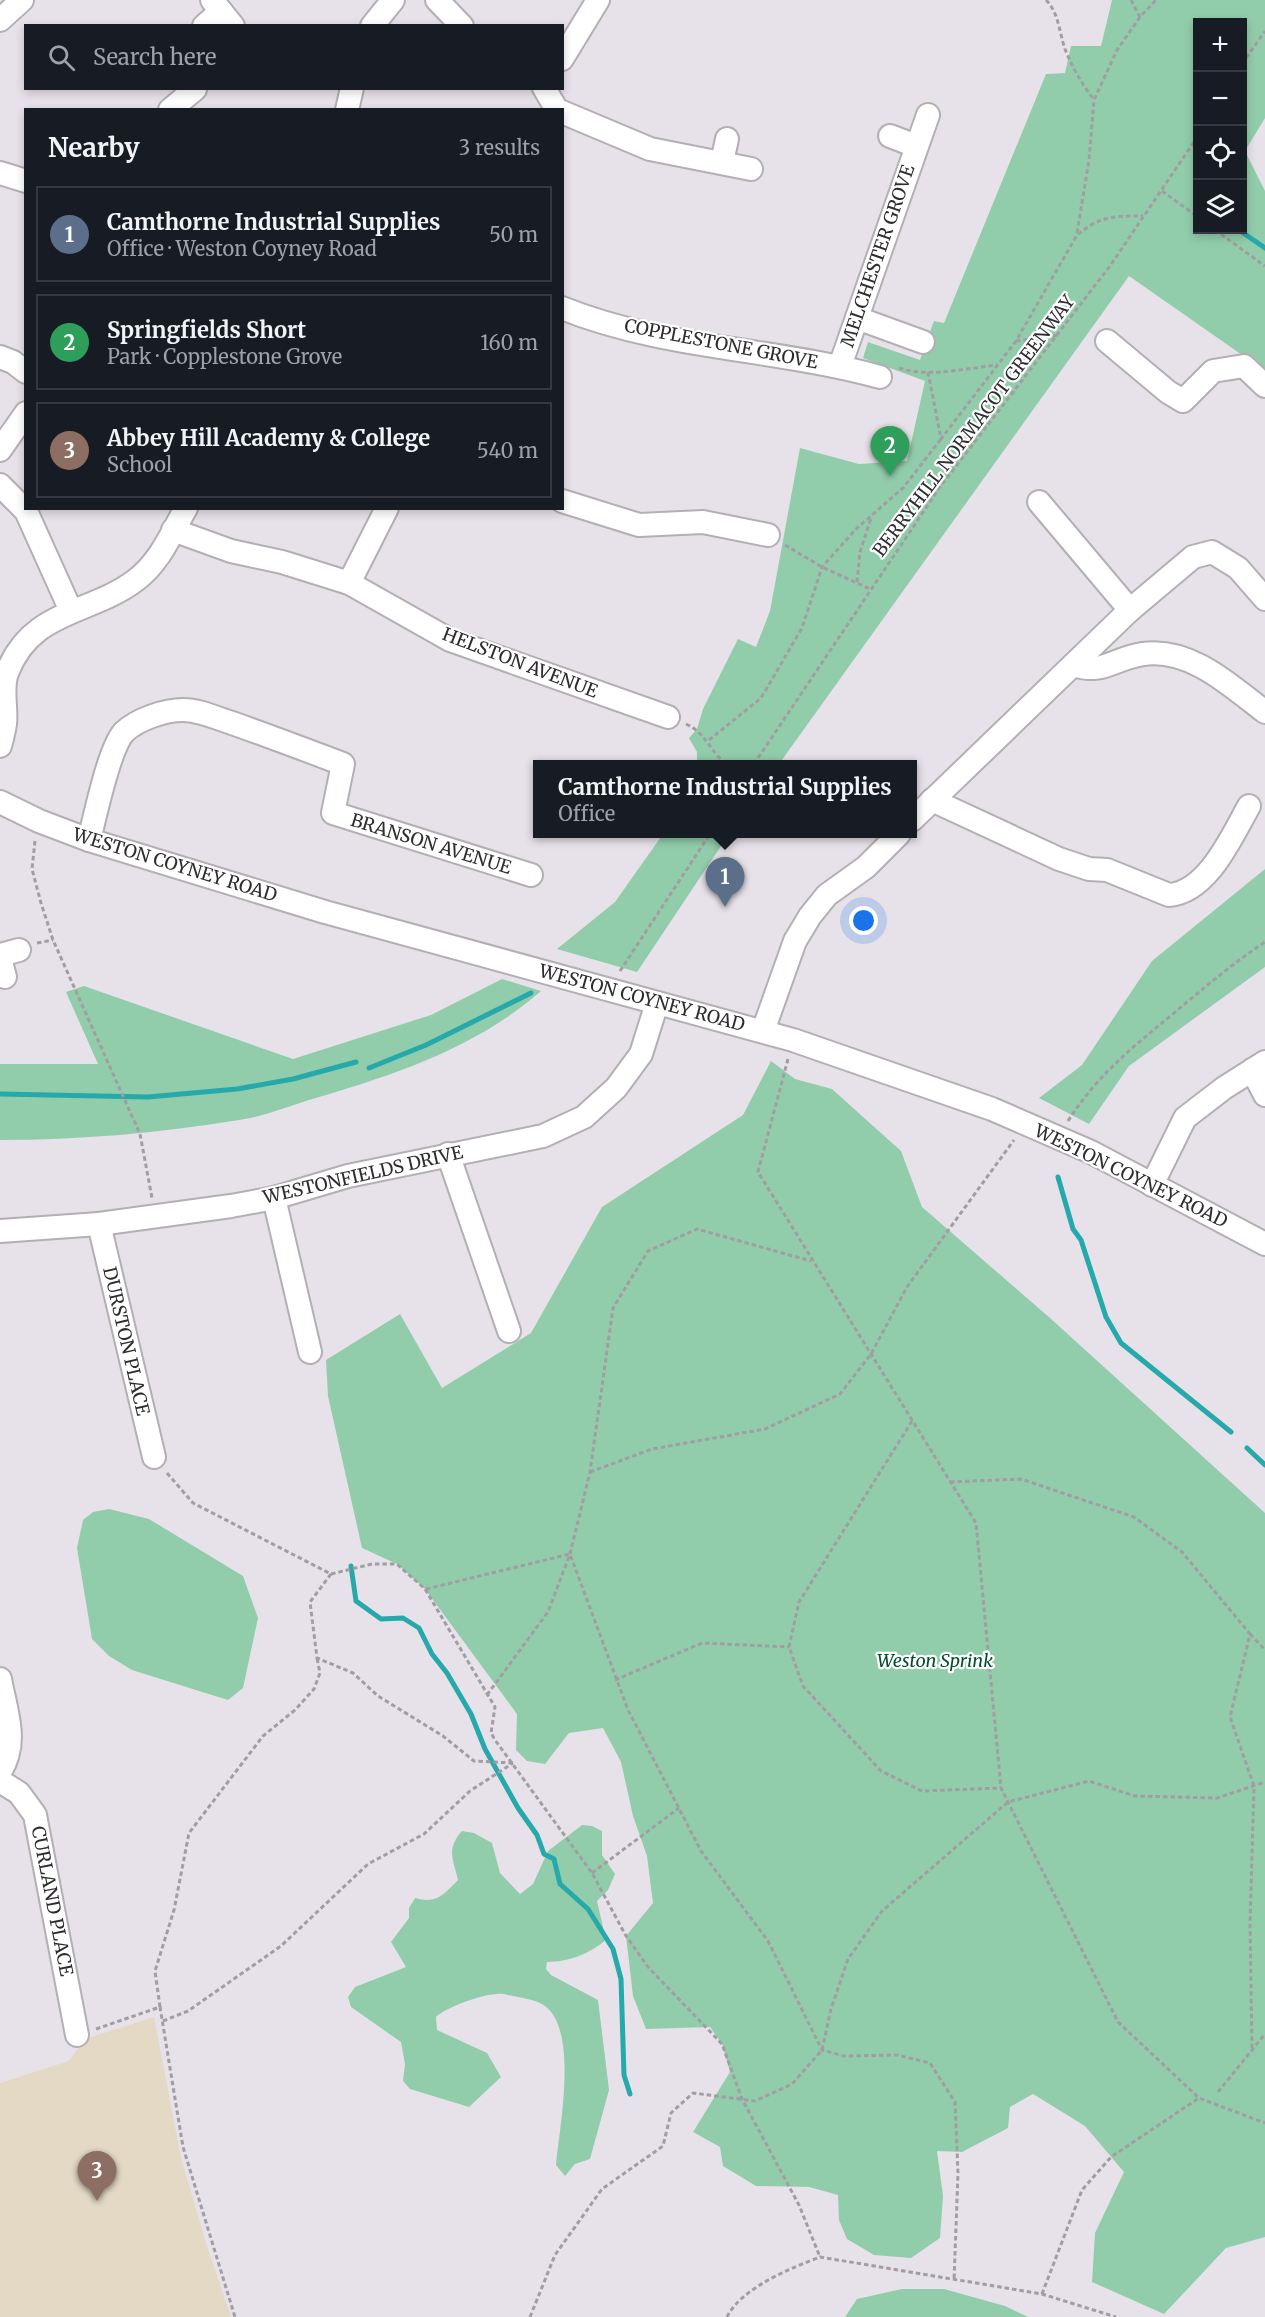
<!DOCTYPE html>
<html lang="en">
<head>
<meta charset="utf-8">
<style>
	body { margin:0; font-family:Merriweather,serif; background:#20242c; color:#f1f3f6 }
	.controls { position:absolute; right:18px; top:18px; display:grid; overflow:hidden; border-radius:0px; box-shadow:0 3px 9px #0003 }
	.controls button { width:54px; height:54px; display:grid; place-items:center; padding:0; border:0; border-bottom:2px solid #363941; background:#171b24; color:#f1f3f6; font:30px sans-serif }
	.you { position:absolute; left:864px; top:921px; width:21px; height:21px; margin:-15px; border:4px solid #fff; border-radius:50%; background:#1a73e8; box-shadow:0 0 0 9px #1a73e833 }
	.badge { display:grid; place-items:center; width:39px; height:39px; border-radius:50%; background:#0b8043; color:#fff; font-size:20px; font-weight:700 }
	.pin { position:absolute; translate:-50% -50px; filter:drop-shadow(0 2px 3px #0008) }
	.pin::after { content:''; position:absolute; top:32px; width:21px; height:18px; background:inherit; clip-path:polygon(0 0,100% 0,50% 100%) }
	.popup { position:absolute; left:533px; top:760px; width:384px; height:78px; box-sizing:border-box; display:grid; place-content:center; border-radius:0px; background:#171b24; filter:drop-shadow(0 2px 4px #0005); font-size:20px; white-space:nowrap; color:#9ea1a6 }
	.popup b { font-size:22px; color:#f1f3f6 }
	.popup::after { content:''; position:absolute; left:50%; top:100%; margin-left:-12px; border:12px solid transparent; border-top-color:#171b24 }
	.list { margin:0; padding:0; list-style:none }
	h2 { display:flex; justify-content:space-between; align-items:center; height:78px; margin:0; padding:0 24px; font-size:26px }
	h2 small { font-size:20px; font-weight:400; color:#9ea1a6 }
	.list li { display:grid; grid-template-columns:39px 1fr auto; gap:18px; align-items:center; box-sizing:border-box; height:96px; margin:0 12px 12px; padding:0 12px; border:2px solid #363941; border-radius:0px }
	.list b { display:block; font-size:22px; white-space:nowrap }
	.list p { margin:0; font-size:20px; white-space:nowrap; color:#9ea1a6 }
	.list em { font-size:20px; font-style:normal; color:#9ea1a6 }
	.icon { flex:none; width:33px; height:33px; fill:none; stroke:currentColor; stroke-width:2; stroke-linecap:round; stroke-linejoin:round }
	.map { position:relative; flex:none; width:1265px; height:2317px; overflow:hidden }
	.search { position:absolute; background:#171b24; box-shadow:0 3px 9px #0003; left:24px; top:24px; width:540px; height:66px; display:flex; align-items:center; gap:15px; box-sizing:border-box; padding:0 21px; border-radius:0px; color:#9ea1a6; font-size:22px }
	.panel { position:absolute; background:#171b24; box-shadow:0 3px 9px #0003; left:24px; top:108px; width:540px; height:402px; border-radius:0px }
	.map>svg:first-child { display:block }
	.education { fill:#e3d9c4 }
	.green { fill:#92cdab; fill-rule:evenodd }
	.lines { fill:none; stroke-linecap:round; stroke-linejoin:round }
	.stream { stroke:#25a9ab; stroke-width:5 }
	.minor-casing { stroke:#b4aeb5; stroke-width:26 }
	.path { stroke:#a19da2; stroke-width:3; stroke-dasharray:4.5 3; stroke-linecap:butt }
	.minor { stroke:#fff; stroke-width:22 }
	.labels { text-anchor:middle; stroke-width:4.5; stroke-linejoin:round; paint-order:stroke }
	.street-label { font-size:18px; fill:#2e2c2e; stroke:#fff }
	.park-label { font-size:18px; font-style:italic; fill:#064d2f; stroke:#fff }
</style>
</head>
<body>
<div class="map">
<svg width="1265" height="2317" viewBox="0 0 1265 2317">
	<rect width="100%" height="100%" fill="#e7e2e9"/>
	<!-- education -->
	<path class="education" d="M154 2017 181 2158 206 2243 231 2317H0V2083L69 2061 85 2039Z"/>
	<!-- green -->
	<g class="green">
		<path d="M1112 0H1265V118L1245 151 1265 191V371L1129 276 779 764H697V752L689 738 697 729 703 709 738 639 756 647 770 611 800 448 859 464 907 461 925 381 863 358 868 342 920 360 934 321 944 323 1046 74 1065 73 1071 46H1101ZM1198 22H1242V230H1198Z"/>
		<path d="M663 834H729L637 972 557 949 615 902Z"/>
		<path d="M1265 869V967L1129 1066 1089 1124 1039 1098 1082 1065 1152 961Z"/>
		<path d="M502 979 541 991C475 1049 391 1076 309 1100 286 1107 263 1117 239 1120 161 1133 79 1140 0 1140V1064H98L66 992 84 986 293 1059 431 1015Z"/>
		<path d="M771 1061 795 1079 832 1089 901 1151 922 1207 1050 1318 1265 1513V2237L1226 2248 1164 2314 1092 2282 1095 2233 1124 2172 1085 2126 1033 2094 1010 2107 1008 2128 962 2152 937 2151 943 2196 940 2238 911 2258 874 2255 847 2239 839 2220 838 2195 809 2187 756 2186 723 2166 720 2147 693 2132 730 2072 722 2044 710 2027 646 2029 633 1996 626 1936 653 1903 647 1856 633 1816 621 1762 603 1728 569 1733 545 1764 527 1761 516 1750 517 1714 425 1589 397 1564 362 1548 328 1396 326 1360 400 1314 442 1388 531 1333 602 1207 743 1115Z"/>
		<path d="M109 1509 149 1519 243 1576 258 1618 243 1688 228 1700 132 1670 109 1656 92 1639 77 1548 83 1520 93 1512Z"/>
		<path d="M582 1825 592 1826 602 1831V1855L615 1874 608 1890 597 1901 606 1940C587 1955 571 1961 547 1962L546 1969 551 1975 598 2000 609 2090 590 2159 575 2164 565 2176 556 2165C559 2129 581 2022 540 2003 529 1998 515 1997 504 1994 490 1991 445 2007 436 2017L437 2030 487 2053 501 2077 469 2107 410 2089 403 2081 405 2064 401 2042 351 2007 348 1997 355 1987 406 1967 391 1942 409 1918V1908L415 1898C437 1904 443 1895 458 1880 453 1859 446 1849 462 1831L474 1833 492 1843 500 1873 520 1894 533 1884 548 1851Z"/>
		<path d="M902 2289H944L1005 2306 1028 2317H845L857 2299Z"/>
	</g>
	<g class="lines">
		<!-- stream -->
		<g class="stream">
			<path d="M1239 230 1265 248"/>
			<path d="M369 1068 426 1045 531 993"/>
			<path d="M0 1094 148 1097 237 1089 293 1079 356 1062"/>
			<path d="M1058 1177 1073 1229 1081 1240 1106 1317 1121 1343 1231 1432"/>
			<path d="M1247 1448 1265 1465"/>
			<path d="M351 1566 356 1601 381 1619 403 1618 419 1628 432 1654 447 1673 471 1714 485 1749 518 1808 537 1835 544 1854 554 1859 560 1884 588 1909 613 1949 621 1979 624 2075 630 2094"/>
		</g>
		<defs>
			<g id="minor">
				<path d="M212 0 233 26"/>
				<path d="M437 0 462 26"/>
				<path d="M0 20 22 0"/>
				<path d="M204 26 221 11"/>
				<path d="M372 26 393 0"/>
				<path d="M562 59 598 0"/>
				<path d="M544 88 557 110"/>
				<path d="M170 110 195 89"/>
				<path d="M347 110 352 88"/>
				<path d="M562 112 650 149 751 169"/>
				<path d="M890 136 916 146"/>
				<path d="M722 162 727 139"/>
				<path d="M0 173 26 181"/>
				<path d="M562 308C663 349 776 348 880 377"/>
				<path d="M857 318 923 342"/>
				<path d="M1107 341 1168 392 1183 401 1213 371 1244 366 1265 386"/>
				<path d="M0 357 13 362 26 372"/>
				<path d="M840 366 928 115"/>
				<path d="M0 450 26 413"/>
				<path d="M0 485 26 511 71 611"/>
				<path d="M562 501 639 525 703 522 768 535"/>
				<path d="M1039 502 1130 610"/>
				<path d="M173 530 231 551 282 562 349 583 450 640 668 717"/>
				<path d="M349 583 387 508"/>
				<path d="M1073 665C1104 675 1114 658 1143 654 1190 647 1231 686 1265 712"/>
				<path d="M0 746C2 739 4 731 5 724 7 707 1 689 7 673 31 609 90 615 136 580 160 562 171 534 186 508"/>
				<path d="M932 800 1059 859 1089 869 1107 870 1169 895C1208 892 1232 836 1249 806"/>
				<path d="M0 802 39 821 89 840 325 912 793 1040 992 1109 1091 1152 1265 1244"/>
				<path d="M912 820 1130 610 1193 557 1212 552 1238 568 1265 599"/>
				<path d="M89 840C95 817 109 748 124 732 138 719 165 710 183 710 200 710 216 718 232 723 269 736 306 750 343 764L333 813 531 875"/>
				<path d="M0 955 19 950"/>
				<path d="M0 958 5 977"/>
				<path d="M763 1031 795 941 810 916 827 895 866 867 899 834"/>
				<path d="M1252 1070 1265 1095"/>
				<path d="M448 1154 509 1331"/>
				<path d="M1152 1185 1185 1118 1224 1088 1265 1062"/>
				<path d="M274 1198 310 1352"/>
				<path d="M99 1224 154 1457"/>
				<path d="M0 1231 99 1224 231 1206 274 1198 348 1176 543 1136 584 1117 616 1088 641 1054 657 1003"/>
				<path d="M0 1679C6 1712 19 1742 0 1772"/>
				<path d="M0 1781 19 1793 35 1815 77 2035"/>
			</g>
		</defs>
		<!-- minor casing -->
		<use href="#minor" class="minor-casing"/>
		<!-- path -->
		<g class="path">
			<path d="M1046 0C1059 13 1059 32 1065 49 1072 67 1082 84 1094 100"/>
			<path d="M1131 0 1140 17"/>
			<path d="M1242 64 1265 31"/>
			<path d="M1162 191 1198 217"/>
			<path d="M1215 230 1265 266"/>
			<path d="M1077 233 1089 160 1094 100 1117 50 1140 17 1156 0"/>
			<path d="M1016 341 1058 335"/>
			<path d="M899 368C930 378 966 368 998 365"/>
			<path d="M928 372 941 439 1016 341 1077 235C1100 216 1114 216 1143 216"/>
			<path d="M785 545 822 567 870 589"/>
			<path d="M857 582 860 552 871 518"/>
			<path d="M686 724C706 733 710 751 726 764"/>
			<path d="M709 740 761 698 802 628 822 567 857 528 903 488 941 439"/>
			<path d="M754 764 940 487 1110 266 1198 136"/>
			<path d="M35 841 32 869 41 903 53 940 140 1134 152 1198"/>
			<path d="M37 943 53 940"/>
			<path d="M620 971 710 834"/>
			<path d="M788 1059 758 1172 976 1523 1001 1788 1118 2022 1199 2098 1265 2123"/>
			<path d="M1068 1121C1097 1075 1133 1047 1174 1013 1204 988 1233 963 1265 942"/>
			<path d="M912 1421 799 1602 789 1647 803 1686 881 1771 922 1791 1001 1788"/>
			<path d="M590 1472 652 1449 765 1429 840 1394 871 1354 907 1287 1014 1140"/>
			<path d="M167 1473 193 1503 331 1574 372 1564H397L425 1589 495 1707 491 1733 495 1740 592 1873 626 1936 648 1967 722 2044 742 2099 799 2205 820 2257"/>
			<path d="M950 1482 1021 1479 1134 1517 1182 1552 1250 1634 1230 1717 1254 1786 1250 1924 1252 2050"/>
			<path d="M331 1574 310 1602 317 1658 353 1673 378 1696 443 1736 474 1761 513 1763"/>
			<path d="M426 1589 570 1554 628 1710 701 1851 768 1941 822 2050 844 2056 897 2055 930 2063 955 2102 958 2173 954 2281"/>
			<path d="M1250 1634 1265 1650"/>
			<path d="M615 1680 702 1643 789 1647"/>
			<path d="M487 1695 548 1612 570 1554 590 1472 613 1308 648 1251 697 1229 811 1261"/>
			<path d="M592 1873 679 1808"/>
			<path d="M160 2007 155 1971 174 1910 189 1833 263 1736 295 1710 314 1689 320 1673 317 1658"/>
			<path d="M163 2021 188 2011 281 1946 368 1864 424 1834 470 1791 513 1763"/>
			<path d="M96 2029 160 2007 183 2147 235 2317"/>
			<path d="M1218 2092 1265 2034"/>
			<path d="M1042 2294 1082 2190 1111 2157 1199 2098"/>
			<path d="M530 2317 555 2255 602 2189 663 2146 671 2113 693 2093 755 2101 792 2084 822 2050 831 2009 848 1959 882 1911 1008 1802 1089 1781 1135 1796 1217 1798 1265 1782"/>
			<path d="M727 2317C741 2288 791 2268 820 2257L1042 2294 1116 2317"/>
		</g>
		<!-- minor -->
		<use href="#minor" class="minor"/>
	</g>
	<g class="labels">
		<!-- street labels -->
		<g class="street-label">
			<text transform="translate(878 256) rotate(-71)" y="6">MELCHESTER GROVE</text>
			<text transform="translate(721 344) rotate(11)" y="6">COPPLESTONE GROVE</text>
			<text transform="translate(974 426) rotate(-53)" y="6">BERRYHILL NORMACOT GREENWAY</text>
			<text transform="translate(520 663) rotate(21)" y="6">HELSTON AVENUE</text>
			<text transform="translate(431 844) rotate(17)" y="6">BRANSON AVENUE</text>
			<text transform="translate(175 865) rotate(17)" y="6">WESTON COYNEY ROAD</text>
			<text transform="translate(642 998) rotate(15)" y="6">WESTON COYNEY ROAD</text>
			<text transform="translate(363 1175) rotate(-13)" y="6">WESTONFIELDS DRIVE</text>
			<text transform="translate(1131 1176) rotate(26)" y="6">WESTON COYNEY ROAD</text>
			<text transform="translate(126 1341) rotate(77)" y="6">DURSTON PLACE</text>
			<text transform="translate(52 1901) rotate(79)" y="6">CURLAND PLACE</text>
		</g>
		<!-- park labels -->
		<g class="park-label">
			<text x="935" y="1667">Weston Sprink</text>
		</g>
	</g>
</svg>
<div class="controls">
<button>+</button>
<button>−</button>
<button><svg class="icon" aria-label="locate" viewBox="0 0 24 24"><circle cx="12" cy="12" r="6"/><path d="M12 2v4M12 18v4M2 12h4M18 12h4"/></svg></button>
<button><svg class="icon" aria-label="layers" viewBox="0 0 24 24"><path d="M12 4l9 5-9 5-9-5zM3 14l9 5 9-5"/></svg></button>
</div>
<div class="you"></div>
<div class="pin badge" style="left:725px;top:907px;background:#5c6f8a">1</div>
<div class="popup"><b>Camthorne Industrial Supplies</b>Office</div>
<div class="pin badge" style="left:890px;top:476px;background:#2e9e5b">2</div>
<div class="pin badge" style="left:97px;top:2201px;background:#8d6e63">3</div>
<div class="search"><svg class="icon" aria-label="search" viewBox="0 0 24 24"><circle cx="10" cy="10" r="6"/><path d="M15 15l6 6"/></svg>Search here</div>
<section class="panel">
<h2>Nearby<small>3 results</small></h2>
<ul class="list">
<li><span class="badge" style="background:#5c6f8a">1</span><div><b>Camthorne Industrial Supplies</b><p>Office · Weston Coyney Road</p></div><em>50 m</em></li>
<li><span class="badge" style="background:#2e9e5b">2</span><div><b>Springfields Short</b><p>Park · Copplestone Grove</p></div><em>160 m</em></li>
<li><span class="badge" style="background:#8d6e63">3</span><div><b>Abbey Hill Academy &amp; College</b><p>School</p></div><em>540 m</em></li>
</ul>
</section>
</div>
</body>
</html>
